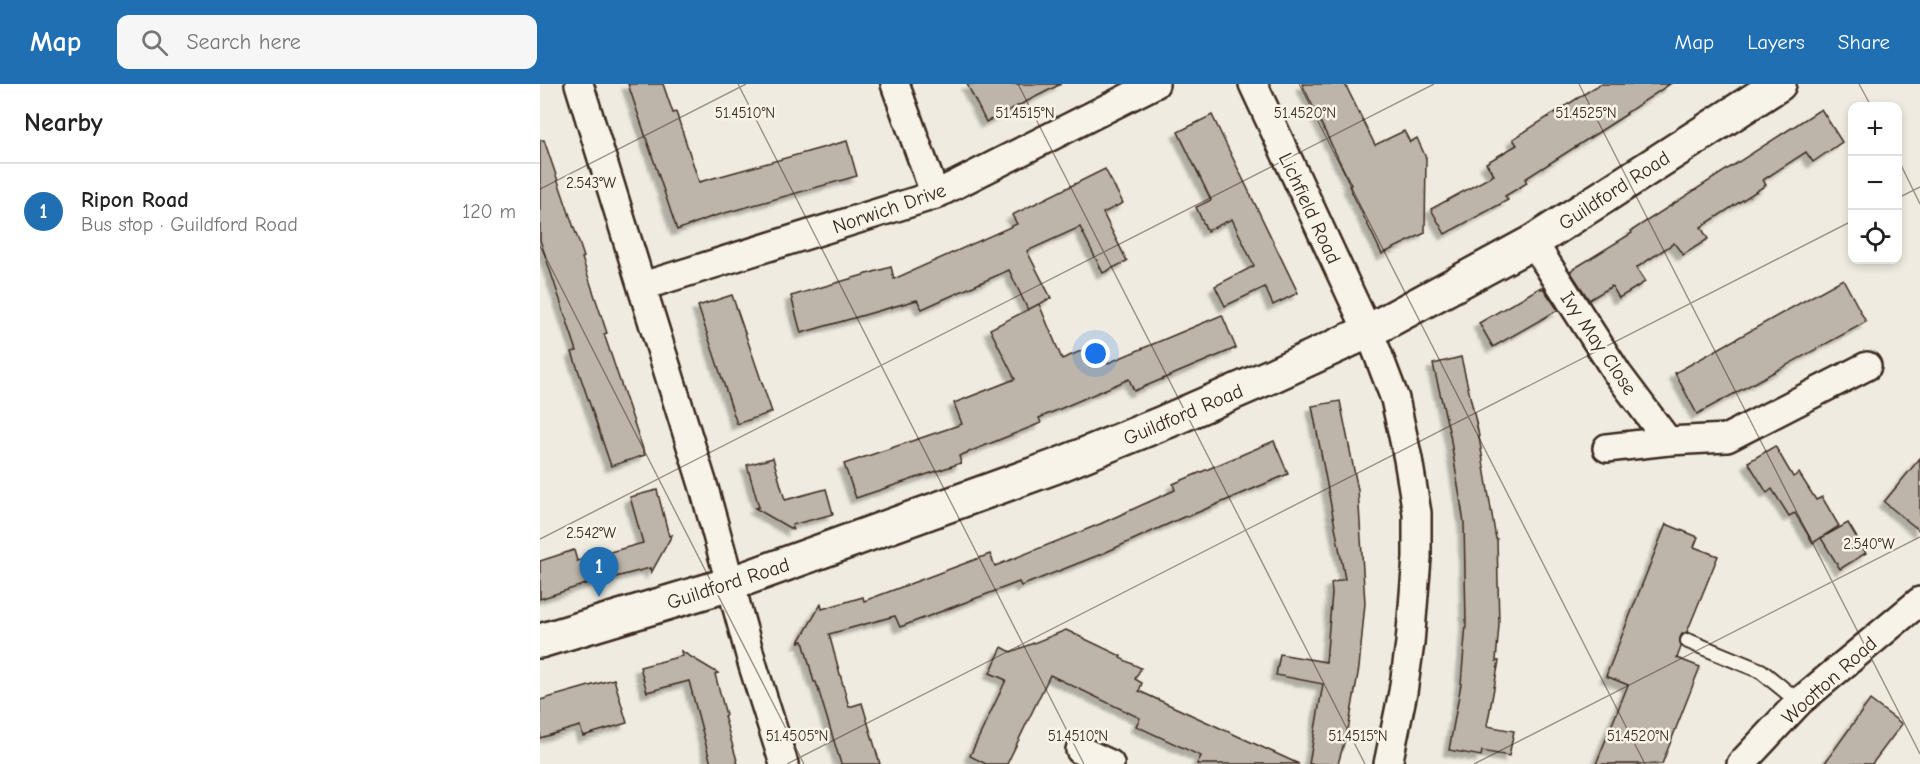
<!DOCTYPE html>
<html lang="en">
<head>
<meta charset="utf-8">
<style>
	body { margin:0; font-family:"Comic Neue",sans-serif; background:#f6f6f6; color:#222 }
	.controls { position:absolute; right:18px; top:18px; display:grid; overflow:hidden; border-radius:12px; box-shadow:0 3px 9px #0003 }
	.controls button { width:54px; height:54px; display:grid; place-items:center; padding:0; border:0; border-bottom:2px solid #e0e0e0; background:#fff; color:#222; font:30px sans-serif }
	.you { position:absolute; left:556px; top:270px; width:21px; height:21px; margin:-15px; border:4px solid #fff; border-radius:50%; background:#1a73e8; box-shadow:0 0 0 9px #1a73e833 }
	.badge { display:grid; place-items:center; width:39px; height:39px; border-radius:50%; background:#1f6fb2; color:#fff; font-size:20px; font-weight:700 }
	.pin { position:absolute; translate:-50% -50px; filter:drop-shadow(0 2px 3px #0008) }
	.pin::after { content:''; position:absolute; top:32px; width:21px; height:18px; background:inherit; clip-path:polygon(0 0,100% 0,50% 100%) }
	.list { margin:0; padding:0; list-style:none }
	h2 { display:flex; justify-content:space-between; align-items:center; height:78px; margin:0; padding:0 24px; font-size:26px }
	h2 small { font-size:20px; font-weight:400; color:#767676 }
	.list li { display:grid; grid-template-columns:39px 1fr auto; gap:18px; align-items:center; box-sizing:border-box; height:96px; padding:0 24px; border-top:2px solid #e0e0e0 }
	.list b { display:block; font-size:22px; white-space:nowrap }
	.list p { margin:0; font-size:20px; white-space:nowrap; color:#767676 }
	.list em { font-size:20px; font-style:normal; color:#767676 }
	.icon { flex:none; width:33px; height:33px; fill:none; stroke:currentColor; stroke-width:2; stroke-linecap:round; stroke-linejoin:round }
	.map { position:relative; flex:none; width:1380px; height:680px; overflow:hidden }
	header { display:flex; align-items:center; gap:36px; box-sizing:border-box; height:84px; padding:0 30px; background:#1f6fb2; color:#fff }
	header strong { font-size:28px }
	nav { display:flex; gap:33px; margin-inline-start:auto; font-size:21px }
	.search { width:420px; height:54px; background:#f6f6f6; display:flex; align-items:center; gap:15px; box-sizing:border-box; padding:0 21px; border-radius:12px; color:#767676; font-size:22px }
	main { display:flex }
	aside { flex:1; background:#fff }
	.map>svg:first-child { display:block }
	.building { fill:#bdb5aa; stroke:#3b2a1e; stroke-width:1.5; filter:url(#shadow) }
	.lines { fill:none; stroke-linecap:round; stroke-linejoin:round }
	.service-casing { stroke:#3b2a1e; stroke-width:18 }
	.minor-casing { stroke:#3b2a1e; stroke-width:32 }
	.tertiary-casing { stroke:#3b2a1e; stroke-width:38 }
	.service { stroke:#f7f3e8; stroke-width:14 }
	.minor { stroke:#f7f3e8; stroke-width:27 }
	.tertiary { stroke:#f7f3e8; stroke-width:33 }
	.ticks { fill:none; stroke:#3b2a1e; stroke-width:1.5; stroke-opacity:0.45 }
	.labels { text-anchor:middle; stroke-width:5; stroke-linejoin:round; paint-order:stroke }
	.street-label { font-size:20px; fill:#3b2a1e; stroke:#f7f3e8 }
	.ticks-label { font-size:15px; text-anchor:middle; fill:#3b2a1e; stroke:#f7f3e8; stroke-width:5; stroke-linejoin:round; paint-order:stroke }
</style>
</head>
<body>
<header>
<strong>Map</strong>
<div class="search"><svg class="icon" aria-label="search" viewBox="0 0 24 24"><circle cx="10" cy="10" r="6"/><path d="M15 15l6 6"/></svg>Search here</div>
<nav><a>Map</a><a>Layers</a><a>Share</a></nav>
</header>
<main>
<aside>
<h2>Nearby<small></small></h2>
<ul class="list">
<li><span class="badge">1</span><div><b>Ripon Road</b><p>Bus stop · Guildford Road</p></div><em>120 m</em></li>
</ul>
</aside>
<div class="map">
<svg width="1380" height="680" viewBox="0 0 1380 680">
	<defs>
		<filter id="shadow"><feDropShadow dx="-5.5" dy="5.5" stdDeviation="1.5" flood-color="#0004"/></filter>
	</defs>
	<rect width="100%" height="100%" fill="#efebe0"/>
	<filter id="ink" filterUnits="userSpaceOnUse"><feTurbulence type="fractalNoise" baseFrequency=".0167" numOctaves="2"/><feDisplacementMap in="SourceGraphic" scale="12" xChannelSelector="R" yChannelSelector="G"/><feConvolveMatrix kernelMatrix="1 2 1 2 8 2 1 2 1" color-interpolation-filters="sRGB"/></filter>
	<g filter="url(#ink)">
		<!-- building -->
		<g class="building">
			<path d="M88 0H123L133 29 136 28 159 98 307 57 317 92 171 133 137 146Z"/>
			<path d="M427 0H521L446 38Z"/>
			<path d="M762 0H805L835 61 864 47 870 58 877 54 886 74 885 149 842 170 809 102 811 101Z"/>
			<path d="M1060 0H1130L1086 29 1087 30 985 95 987 99 965 112 968 116 905 150 891 125 954 91 946 79 977 61 973 55Z"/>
			<path d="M1281 25 1302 58 1273 78 1266 68 1223 96 1226 101 1161 143 1168 155 1143 171 1134 159 1096 184 1105 198 1079 214 1072 202 1049 216 1030 187 1092 149 1091 147Z"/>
			<path d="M672 31 758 209 733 221 725 203 685 222 675 202 714 182 692 135 667 147 656 123 671 116 638 48Z"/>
			<path d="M0 56H4L44 173 42 174 67 249 64 250 105 371 71 382 32 268 37 267 0 156Z"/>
			<path d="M565 85 583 119 563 129 587 177 563 189 540 143 487 167 511 214 488 226 469 186 382 225 377 216 261 249 251 212 351 183 354 195 477 140 472 131Z"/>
			<path d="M1303 195 1326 238 1157 330 1135 289Z"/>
			<path d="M1001 203V205L1003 204 1018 226 953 263 939 239Z"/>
			<path d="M192 211 232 328 197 340 158 222Z"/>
			<path d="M499 220 522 275 560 259 568 279 682 231 696 264 594 307 589 295 499 334 501 339 419 372 421 379 316 414 304 380 422 340 414 319 475 295 450 245Z"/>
			<path d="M921 273 938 347 956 455H957L959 541 956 577H959L947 642 974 647 969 672 942 667 941 672 909 666 921 600 926 540 924 439 910 351 893 280Z"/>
			<path d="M800 317 818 406 825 519 819 584 809 641 798 680H769L783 600 736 591 740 570 786 578 792 509 791 499 805 495 772 322Z"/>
			<path d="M734 357 748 390 647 433 646 432 564 469 481 502 479 498 360 543 355 532 289 550 309 623 322 619 340 680H301L276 598H274L263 557 259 558 281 520 282 525 323 513 324 517 450 470 455 482 560 440 635 406 633 400Z"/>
			<path d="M1235 362 1253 393 1259 389 1276 416 1282 413 1299 442 1273 459 1255 429 1249 432 1232 405 1227 409 1208 378Z"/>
			<path d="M233 374 245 416 286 405 293 430 252 441 253 446 215 424 219 423 207 381Z"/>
			<path d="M1380 374V447L1344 418Z"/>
			<path d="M117 406 129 452 132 451 111 489 110 484 68 495 67 493 0 515V477L34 466 37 477 103 459 90 413Z"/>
			<path d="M1308 439 1326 469 1300 485 1281 454Z"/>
			<path d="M1126 440 1158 453 1154 463 1178 472 1147 548 1142 550 1140 554 1141 563 1137 574 1160 583 1122 680H1056L1088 601 1066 592Z"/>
			<path d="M526 546 581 572 580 574 601 584 595 595 602 599 599 607 759 680H657L661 672 596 642 600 634 510 591 467 680H446L430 672 466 596 450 589 462 563 471 568Z"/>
			<path d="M141 567 178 589 175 590 186 631 184 632 198 680H171L149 597 107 608 100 583 142 572Z"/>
			<path d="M74 595 87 639 43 652 40 642 0 654V616Z"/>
			<path d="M1330 616 1362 640 1332 680H1284Z"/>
		</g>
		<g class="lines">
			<defs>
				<path id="service" d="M1148 557 1221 587 1259 618"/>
				<g id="minor">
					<path d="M39 0 164 404 213 582 244 680"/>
					<path d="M355 0 395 111"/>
					<path d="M713 0 836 265 855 315 868 375 877 429V474L870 559 863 608 848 680"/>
					<path d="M993 158 1077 289 1128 357"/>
					<path d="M103 202 395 111 615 0"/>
					<path d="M1067 364 1128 357 1187 354 1327 282"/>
					<path d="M540 666 570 680"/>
					<path d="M1201 680 1259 618 1380 517"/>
				</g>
				<path id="tertiary" d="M0 557 190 500 514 383 625 338 731 292 827 248 993 158 1239 0"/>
			</defs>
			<!-- service casing -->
			<use href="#service" class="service-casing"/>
			<!-- minor casing -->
			<use href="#minor" class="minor-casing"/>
			<!-- tertiary casing -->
			<use href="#tertiary" class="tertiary-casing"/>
			<!-- service -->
			<use href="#service" class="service"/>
			<!-- minor -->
			<use href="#minor" class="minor"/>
			<!-- tertiary -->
			<use href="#tertiary" class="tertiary"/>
		</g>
	</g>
	<!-- ticks -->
	<path class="ticks" d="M198 0 544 680M478 0 825 680M759 0 1105 680M1039 0 1380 670M1319 0 1331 22M1358 75 1380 120M0 105 206 0M1358 114 1380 103M0 162 264 680M0 455 894 0M247 680 1312 137M934 680 1380 453"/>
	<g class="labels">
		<!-- street labels -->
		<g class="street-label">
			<text transform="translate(1074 106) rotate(-33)" y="7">Guildford Road</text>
			<text transform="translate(349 124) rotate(-19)" y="7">Norwich Drive</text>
			<text transform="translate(770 124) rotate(65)" y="7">Lichfield Road</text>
			<text transform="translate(1059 259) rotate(56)" y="7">Ivy May Close</text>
			<text transform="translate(643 330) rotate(-23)" y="7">Guildford Road</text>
			<text transform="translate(188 499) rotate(-18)" y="7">Guildford Road</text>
			<text transform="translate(1289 596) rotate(-42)" y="7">Wootton Road</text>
		</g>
	</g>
	<g class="ticks-label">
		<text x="205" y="34">51.4510°N</text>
		<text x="485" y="34">51.4515°N</text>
		<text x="765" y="34">51.4520°N</text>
		<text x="1046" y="34">51.4525°N</text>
		<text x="51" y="104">2.543°W</text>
		<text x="51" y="454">2.542°W</text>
		<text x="1329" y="465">2.540°W</text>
		<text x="257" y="657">51.4505°N</text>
		<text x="538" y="657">51.4510°N</text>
		<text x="818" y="657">51.4515°N</text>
		<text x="1098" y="657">51.4520°N</text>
	</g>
</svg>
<div class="controls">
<button>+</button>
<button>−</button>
<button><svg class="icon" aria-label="locate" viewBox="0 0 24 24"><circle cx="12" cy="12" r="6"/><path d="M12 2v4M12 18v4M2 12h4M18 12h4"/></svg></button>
</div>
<div class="you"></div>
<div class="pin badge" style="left:59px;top:513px">1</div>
</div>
</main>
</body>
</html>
